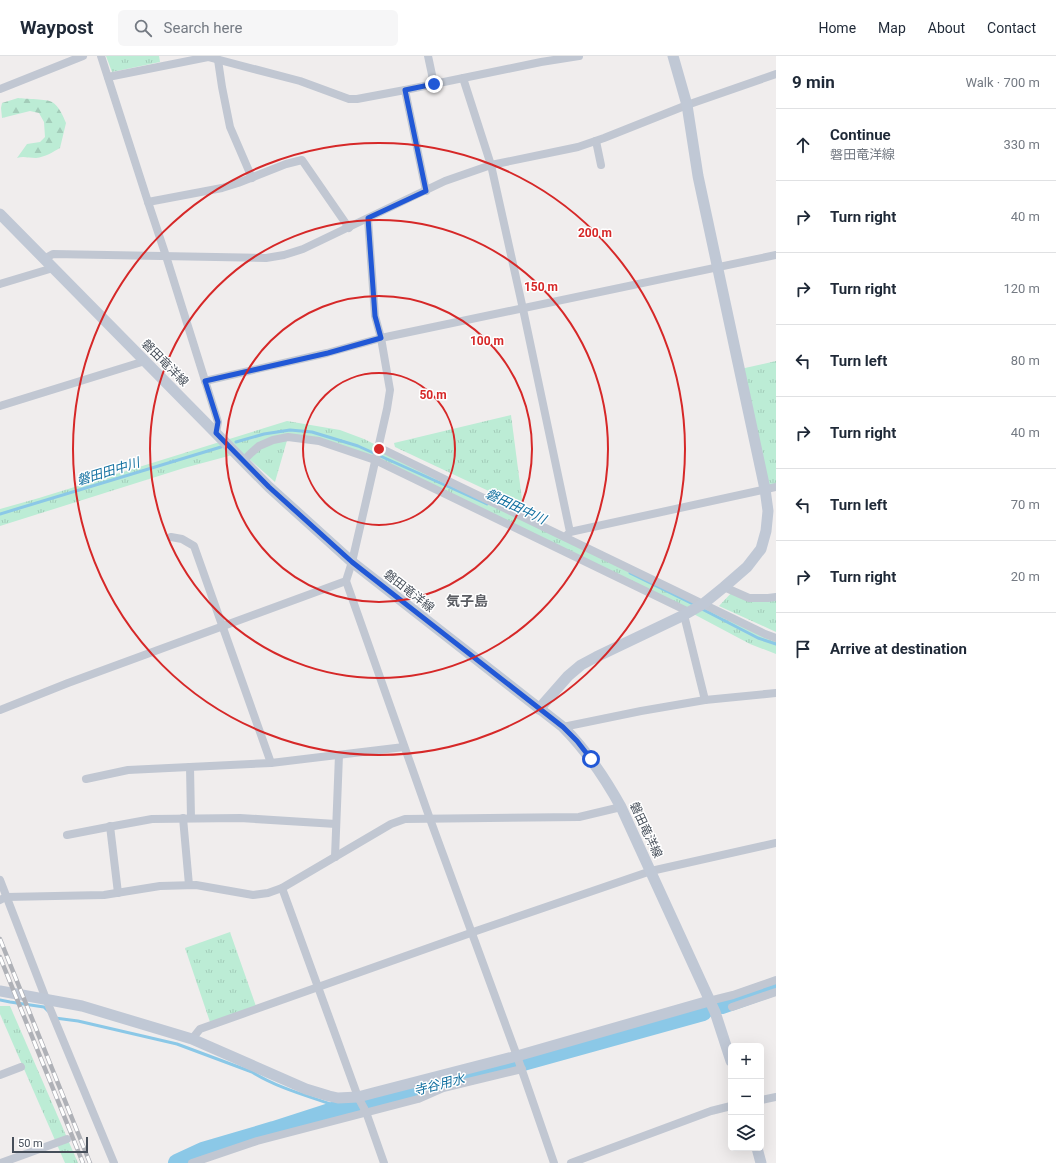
<!DOCTYPE html>
<html lang="en">
<head>
<meta charset="utf-8">
<style>
	body { margin:0; font-family:Roboto,"Noto Sans JP",sans-serif; background:#f6f6f7; color:#1f2937 }
	.controls { position:absolute; right:12px; bottom:12px; display:grid; overflow:hidden; border-radius:6px; box-shadow:0 4px 16px #0002 }
	.controls button { width:36px; height:36px; display:grid; place-items:center; padding:0; border:0; border-bottom:1px solid #e0e1e3; background:#fff; color:#1f2937; font:20px sans-serif }
	.scale { position:absolute; left:12px; bottom:10px; width:76px; box-sizing:border-box; padding-left:4px; border:2px solid #464e59; border-top:0; font-size:11px; line-height:14px; white-space:nowrap; color:#464e59; -webkit-text-stroke:3px #fff; paint-order:stroke }
	.stop { position:absolute; width:12px; height:12px; margin:-9px; border:3px solid #2158d6; border-radius:50%; background:#fff }
	.stop.end { background:#2158d6; border-color:#fff; box-shadow:0 1px 4px #0008 }
	.list { margin:0; padding:0; list-style:none }
	h2 { display:flex; justify-content:space-between; align-items:center; height:52px; margin:0; padding:0 16px; font-size:17px }
	h2 small { font-size:13px; font-weight:400; color:#747a83 }
	.list li { display:grid; grid-template-columns:26px 1fr auto; gap:12px; align-items:center; box-sizing:border-box; height:72px; padding:0 16px; border-top:1px solid #e0e1e3 }
	.list b { display:block; font-size:15px; white-space:nowrap }
	.list p { margin:0; font-size:13px; white-space:nowrap; color:#747a83 }
	.list em { font-size:13px; font-style:normal; color:#747a83 }
	.icon { flex:none; width:22px; height:22px; fill:none; stroke:currentColor; stroke-width:2; stroke-linecap:round; stroke-linejoin:round }
	.map { position:relative; flex:none; width:776px; height:1107px; overflow:hidden }
	header { display:flex; align-items:center; gap:24px; box-sizing:border-box; height:56px; padding:0 20px; background:#fff; border-bottom:1px solid #e0e1e3 }
	header strong { font-size:19px }
	nav { display:flex; gap:22px; margin-inline-start:auto; font-size:14px }
	.search { width:280px; height:36px; background:#f6f6f7; display:flex; align-items:center; gap:10px; box-sizing:border-box; padding:0 14px; border-radius:6px; color:#747a83; font-size:15px }
	main { display:flex }
	aside { flex:1; background:#fff }
	.map>svg:first-child { display:block }
	.grass { fill:url(#grass-tufts) }
	.forest { fill:url(#forest-firs) }
	.lines { fill:none; stroke-linecap:round; stroke-linejoin:round }
	.stream { stroke:#8bc8e7; stroke-width:3 }
	.river { stroke:#8bc8e7; stroke-width:18 }
	.street { stroke:#c1c7d2; stroke-width:8 }
	.secondary { stroke:#c0c8d5; stroke-width:11 }
	.rail-casing { stroke:#afb1b7; stroke-width:4.5 }
	.rail { stroke:#fff; stroke-width:3; stroke-dasharray:9; stroke-linecap:butt }
	.route { stroke:#2158d6; stroke-width:5 }
	.ring { fill:none; stroke:#d62828; stroke-width:2 }
	.labels { text-anchor:middle; stroke-width:3; stroke-linejoin:round; paint-order:stroke }
	.street-label { font-size:12px; fill:#464e59; stroke:#fff }
	.water-label { font-size:13px; font-style:italic; fill:#1270a0; stroke:#fff }
	.quarter-label { font-size:14px; font-weight:bold; fill:#5a5c62; stroke:#fff }
	.centre { fill:#d62828; stroke:#fff; stroke-width:2 }
	.ring-label { font-size:12px; text-anchor:middle; font-weight:bold; fill:#d62828; stroke:#fff; stroke-width:3; stroke-linejoin:round; paint-order:stroke }
</style>
</head>
<body>
<header>
<strong>Waypost</strong>
<div class="search"><svg class="icon" aria-label="search" viewBox="0 0 24 24"><circle cx="10" cy="10" r="6"/><path d="M15 15l6 6"/></svg>Search here</div>
<nav><a>Home</a><a>Map</a><a>About</a><a>Contact</a></nav>
</header>
<main>
<div class="map">
<svg width="776" height="1107" viewBox="0 0 776 1107">
	<defs>
		<pattern id="grass-tufts" width="24" height="20" patternUnits="userSpaceOnUse"><rect width="24" height="20" fill="#bcecd5"/><path d="M3 7l-1-3M5 7V3M7 7l1-3M15 17l-1-3M17 17v-4M19 17l1-3" fill="none" stroke="#a3ccb9"/></pattern>
		<pattern id="forest-firs" width="22" height="20" patternUnits="userSpaceOnUse"><rect width="22" height="20" fill="#bcecd5"/><path d="M5 1l3.5 6h-7zM16 11l3.5 6h-7z" fill="#a3ccb9"/></pattern>
	</defs>
	<rect width="100%" height="100%" fill="#f0eded"/>
	<!-- grass -->
	<g class="grass">
		<path d="M106 0H159L160 6 112 16Z"/>
		<path d="M776 305V431L768 432 736 314Z"/>
		<path d="M511 359 523 451 395 391 394 387Z"/>
		<path d="M287 365 340 374 364 383 445 423 776 582V598L750 588 686 554 392 409 332 390 281 379 259 386 249 398 288 381 275 426 247 401 236 398 184 412 0 470V453L39 442Z"/>
		<path d="M733 535 749 542 776 541V576L719 550Z"/>
		<path d="M230 876 257 953 211 969 185 892Z"/>
		<path d="M0 950H10L78 1107H65L0 958Z"/>
	</g>
	<!-- forest -->
	<path class="forest" d="M18 42C26 43 47 43 52 46 59 50 63 60 66 67L60 92C53 96 45 101 36 102 29 102 23 100 17 102L27 88 40 86 45 81 44 66 39 57 30 55 2 62 1 52 2 47Z"/>
	<g class="lines">
		<!-- stream -->
		<g class="stream">
			<path d="M236 386 264 378 290 374 312 376 358 390 487 448"/>
			<path d="M0 458 221 391"/>
			<path d="M630 517 695 549"/>
			<path d="M700 552 758 582 776 588"/>
			<path d="M0 944 10 946 44 951 48 955"/>
			<path d="M55 962 78 965 177 988 252 1016C279 1033 312 1041 342 1052"/>
		</g>
		<!-- river -->
		<g class="river">
			<path d="M722 949 776 930"/>
			<path d="M177 1107 203 1095 274 1074 342 1052 512 1009 703 956"/>
		</g>
		<!-- street -->
		<g class="street">
			<path d="M101 0 148 146 166 200 218 366 216 377"/>
			<path d="M428 0 434 28"/>
			<path d="M218 4 222 31 230 71 252 122"/>
			<path d="M108 21 208 1 300 25 349 43H357L405 34"/>
			<path d="M463 22 491 109 523 253 570 476 565 481"/>
			<path d="M0 33 83 0"/>
			<path d="M596 85 601 109"/>
			<path d="M426 135 405 34 541 6 579 0"/>
			<path d="M148 146 222 132 238 127 286 108 302 104 349 172"/>
			<path d="M44 203 53 198 266 202 284 199 303 193 445 125 491 109 578 91 604 82 687 49 776 18"/>
			<path d="M0 228 53 212"/>
			<path d="M205 325 327 297 381 282 776 199"/>
			<path d="M0 350 145 305"/>
			<path d="M378 391 765 578 776 582"/>
			<path d="M243 405 251 397 259 390 273 384 288 381 319 385 375 404 689 556"/>
			<path d="M570 476 776 431"/>
			<path d="M171 481 182 483 194 490 271 707"/>
			<path d="M346 525 430 763 517 1000 554 1107"/>
			<path d="M724 531 749 542H768L776 541"/>
			<path d="M684 559 705 644"/>
			<path d="M0 654 68 627 346 525 352 506 367 441 387 353 390 334 381 282 375 260 368 163"/>
			<path d="M563 671 641 655 705 644 776 637"/>
			<path d="M190 711 191 762"/>
			<path d="M86 723 128 714 271 707 404 691"/>
			<path d="M183 762 189 829"/>
			<path d="M110 770 118 837"/>
			<path d="M67 779 103 772 152 763 240 762 336 768"/>
			<path d="M335 801 339 699"/>
			<path d="M0 824 46 943 114 1107"/>
			<path d="M282 832 358 1041 366 1056 384 1107"/>
			<path d="M0 844 6 841 104 839 160 830 196 829 253 839 268 837 282 832 391 768 405 763 579 761 621 751"/>
			<path d="M709 945 733 939 776 924"/>
			<path d="M732 951 776 936"/>
			<path d="M192 983 200 973 479 874 651 815 776 787"/>
			<path d="M0 1019 21 1011"/>
			<path d="M761 1044 776 1041"/>
			<path d="M1 1107 67 1083"/>
			<path d="M192 1107 257 1085 418 1043 443 1032 522 1013"/>
			<path d="M571 1107 711 1055 731 1050"/>
		</g>
		<!-- secondary -->
		<g class="secondary">
			<path d="M0 158 269 431 352 506 563 671C587 695 605 722 621 751L715 956 731 1005"/>
			<path d="M539 653 568 620 581 609 596 601 684 559 703 548 724 531 747 511 761 493 766 475 768 455 765 433 698 120 687 49 673 0"/>
			<path d="M0 935 82 950 192 983 306 1033 329 1040 338 1042 358 1041 373 1037 517 1000 709 945"/>
			<path d="M757 1092 761 1107"/>
		</g>
		<defs>
			<g id="rail">
				<path d="M0 883 90 1107"/>
				<path d="M0 901 83 1107"/>
			</g>
		</defs>
		<!-- rail casing -->
		<use href="#rail" class="rail-casing"/>
		<!-- rail -->
		<use href="#rail" class="rail"/>
	</g>
	<g class="lines">
		<!-- route -->
		<path class="route" d="M434 28 405 34 426 135 368 162 375 260 381 282 328 297 205 325 218 366 216 377 269 431 352 506 563 671 577 685 591 703"/>
	</g>
	<!-- distance rings -->
	<g class="ring">
		<circle cx="379" cy="393" r="76"/>
		<circle cx="379" cy="393" r="153"/>
		<circle cx="379" cy="393" r="229"/>
		<circle cx="379" cy="393" r="306"/>
	</g>
	<g class="labels">
		<!-- street labels -->
		<g class="street-label">
			<text transform="translate(165 307) rotate(45)" y="4">磐田竜洋線</text>
			<text transform="translate(409 535) rotate(38)" y="4">磐田竜洋線</text>
			<text transform="translate(646 774) rotate(65)" y="4">磐田竜洋線</text>
		</g>
		<!-- water labels -->
		<g class="water-label">
			<text transform="translate(108 415) rotate(-17)" y="5">磐田田中川</text>
			<text transform="translate(516 450) rotate(25)" y="5">磐田田中川</text>
			<text transform="translate(439 1028) rotate(-14)" y="5">寺谷用水</text>
		</g>
		<!-- quarter labels -->
		<g class="quarter-label">
			<text x="467" y="550">気子島</text>
		</g>
	</g>
	<circle cx="379" cy="393" r="6" class="centre"/>
	<g class="ring-label">
		<text x="595" y="181">200 m</text>
		<text x="541" y="235">150 m</text>
		<text x="487" y="289">100 m</text>
		<text x="433" y="343">50 m</text>
	</g>
</svg>
<div class="controls">
<button>+</button>
<button>−</button>
<button><svg class="icon" aria-label="layers" viewBox="0 0 24 24"><path d="M12 4l9 5-9 5-9-5zM3 14l9 5 9-5"/></svg></button>
</div>
<div class="scale">50 m</div>
<div class="stop" style="left:591px;top:703px"></div>
<div class="stop end" style="left:434px;top:28px"></div>
</div>
<aside>
<h2>9 min<small>Walk · 700 m</small></h2>
<ul class="list">
<li><svg class="icon" aria-label="ahead" viewBox="0 0 24 24"><path d="M12 20V5M6 11l6-6 6 6"/></svg><div><b>Continue</b><p>磐田竜洋線</p></div><em>330 m</em></li>
<li><svg class="icon" aria-label="right" viewBox="0 0 24 24"><path d="M7 20v-9h11M14 6l5 5-5 5"/></svg><div><b>Turn right</b></div><em>40 m</em></li>
<li><svg class="icon" aria-label="right" viewBox="0 0 24 24"><path d="M7 20v-9h11M14 6l5 5-5 5"/></svg><div><b>Turn right</b></div><em>120 m</em></li>
<li><svg class="icon" aria-label="left" viewBox="0 0 24 24"><path d="M17 20v-9H6M10 6l-5 5 5 5"/></svg><div><b>Turn left</b></div><em>80 m</em></li>
<li><svg class="icon" aria-label="right" viewBox="0 0 24 24"><path d="M7 20v-9h11M14 6l5 5-5 5"/></svg><div><b>Turn right</b></div><em>40 m</em></li>
<li><svg class="icon" aria-label="left" viewBox="0 0 24 24"><path d="M17 20v-9H6M10 6l-5 5 5 5"/></svg><div><b>Turn left</b></div><em>70 m</em></li>
<li><svg class="icon" aria-label="right" viewBox="0 0 24 24"><path d="M7 20v-9h11M14 6l5 5-5 5"/></svg><div><b>Turn right</b></div><em>20 m</em></li>
<li><svg class="icon" aria-label="arrive" viewBox="0 0 24 24"><path d="M6 21V4h12l-3 4 3 4H6"/></svg><div><b>Arrive at destination</b></div></li>
</ul>
</aside>
</main>
</body>
</html>
